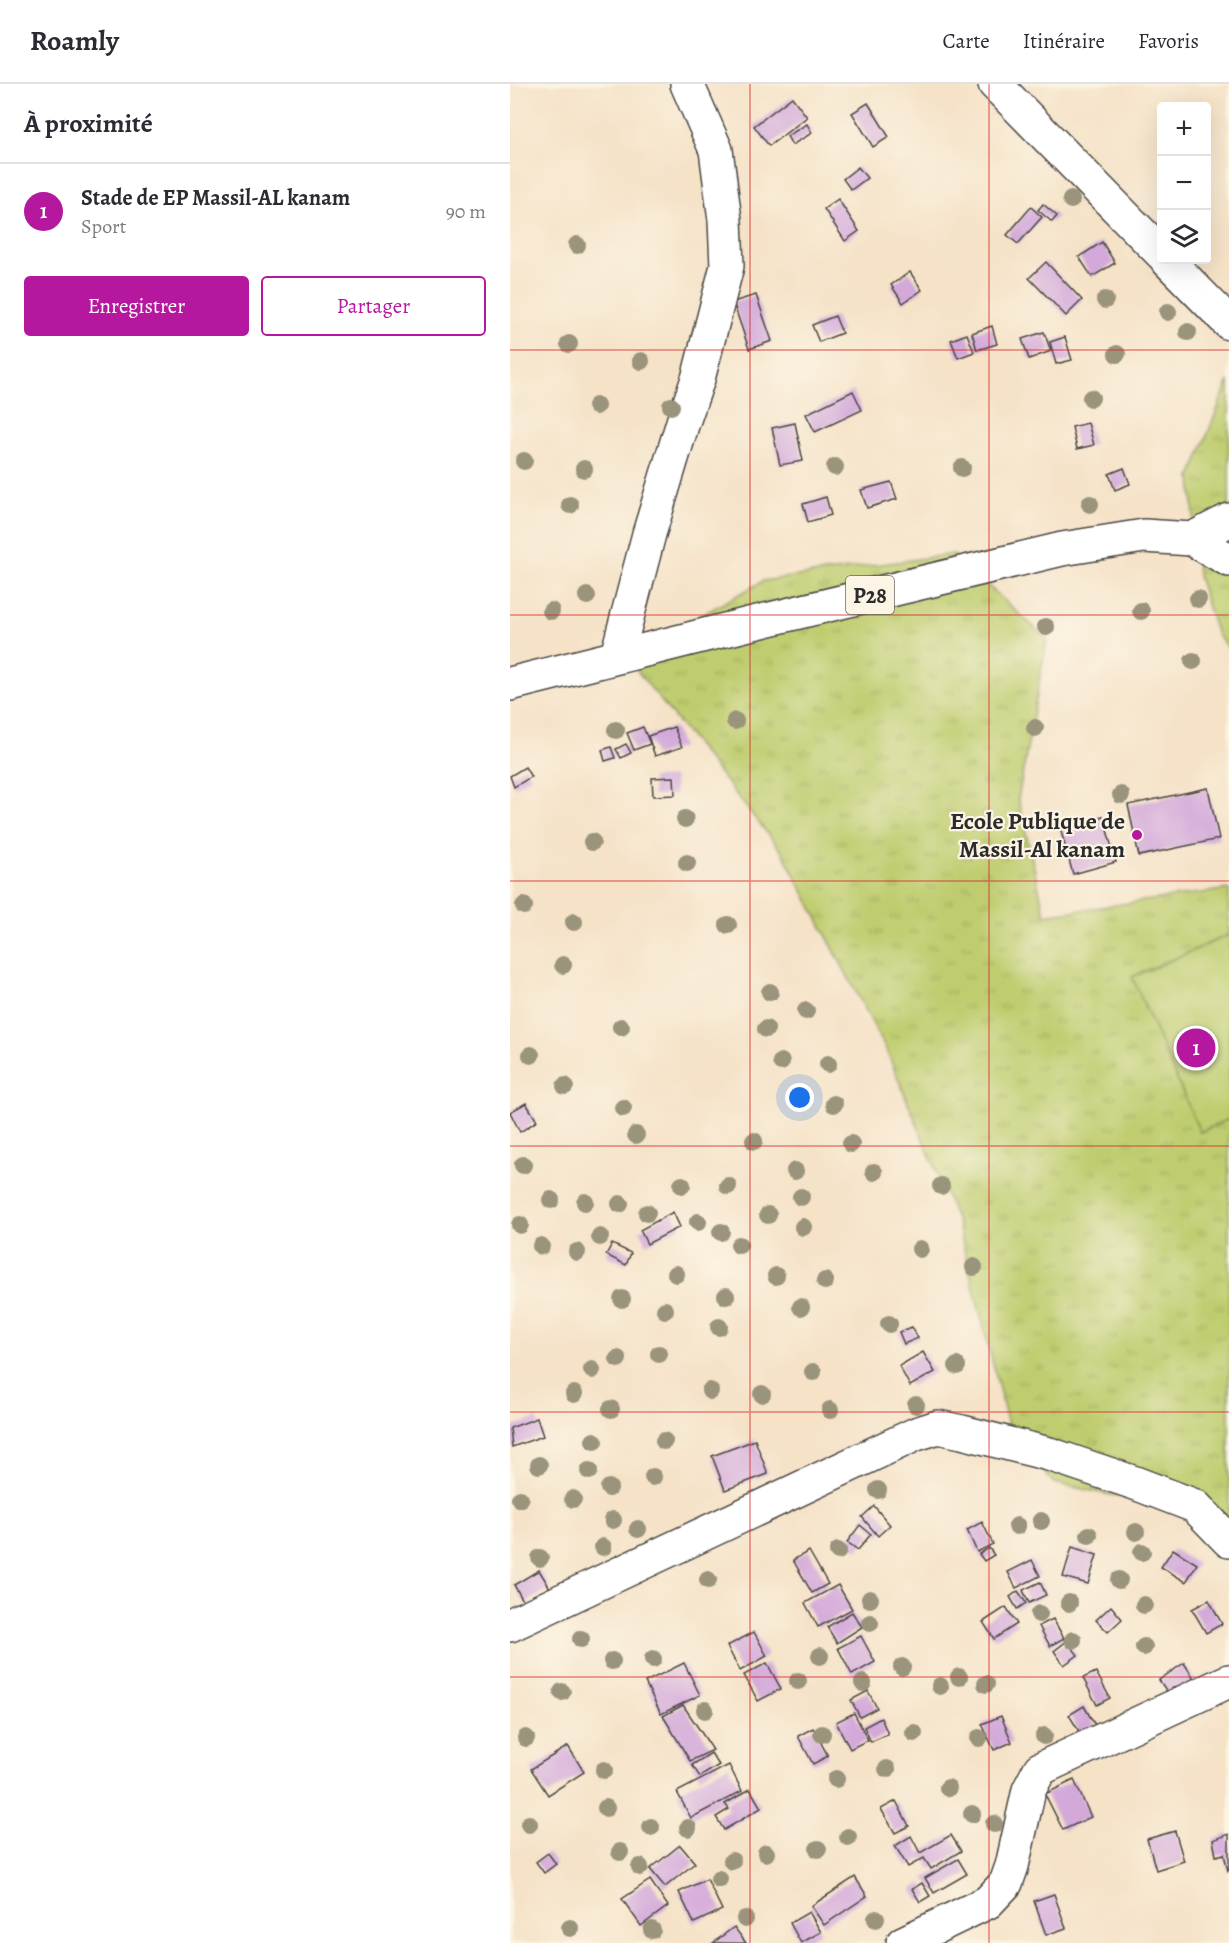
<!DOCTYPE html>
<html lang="fr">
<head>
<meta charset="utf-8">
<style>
	body { margin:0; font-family:Alegreya,serif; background:#f7f7f7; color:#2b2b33 }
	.controls { position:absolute; right:18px; top:18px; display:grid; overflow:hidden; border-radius:6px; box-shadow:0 6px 24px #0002 }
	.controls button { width:54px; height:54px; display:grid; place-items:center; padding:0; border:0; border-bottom:2px solid #e1e1e2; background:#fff; color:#2b2b33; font:30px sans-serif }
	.you { position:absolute; left:290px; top:1014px; width:21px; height:21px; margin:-15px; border:4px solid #fff; border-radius:50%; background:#1a73e8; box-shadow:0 0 0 9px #1a73e833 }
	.badge { display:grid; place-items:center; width:39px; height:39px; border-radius:50%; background:#b5179e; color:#fff; font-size:20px; font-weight:700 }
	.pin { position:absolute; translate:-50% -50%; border:3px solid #fff; box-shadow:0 2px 6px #0006 }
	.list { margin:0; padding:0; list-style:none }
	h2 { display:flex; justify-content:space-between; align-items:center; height:78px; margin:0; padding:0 24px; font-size:26px }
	h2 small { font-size:20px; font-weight:400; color:#7c7c81 }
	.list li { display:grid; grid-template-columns:39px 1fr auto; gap:18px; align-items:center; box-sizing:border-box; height:96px; padding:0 24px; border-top:2px solid #e1e1e2 }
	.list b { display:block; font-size:22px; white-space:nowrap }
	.list p { margin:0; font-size:20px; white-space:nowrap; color:#7c7c81 }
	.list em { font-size:20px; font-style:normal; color:#7c7c81 }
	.actions { display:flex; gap:12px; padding:18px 24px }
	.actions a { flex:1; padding:14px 0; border:2px solid #b5179e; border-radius:6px; text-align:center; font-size:21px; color:#b5179e }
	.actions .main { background:#b5179e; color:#fff }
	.icon { flex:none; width:33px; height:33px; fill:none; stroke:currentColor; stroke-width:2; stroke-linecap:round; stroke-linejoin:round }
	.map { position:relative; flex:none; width:719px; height:1859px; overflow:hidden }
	header { display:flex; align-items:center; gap:36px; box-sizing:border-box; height:84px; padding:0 30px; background:#fff; border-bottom:2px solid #e1e1e2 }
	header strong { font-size:28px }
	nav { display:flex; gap:33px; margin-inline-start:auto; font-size:21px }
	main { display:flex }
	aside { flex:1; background:#fff }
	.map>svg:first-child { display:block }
	.grass { fill:url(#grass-tufts); stroke:#757c4d; stroke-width:1.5 }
	.pitch { fill:#bfcd6f; stroke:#757c4d; stroke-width:1.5 }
	.building { fill:#d3a9da }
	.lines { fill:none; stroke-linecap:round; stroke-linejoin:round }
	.minor-casing { stroke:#494642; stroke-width:36 }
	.primary-casing { stroke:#494642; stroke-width:36 }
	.minor { stroke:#fff; stroke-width:33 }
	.primary { stroke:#fff; stroke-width:33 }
	.tree { fill:#9a947b }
	.grid { fill:none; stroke:#d62828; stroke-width:1.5; stroke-opacity:0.55 }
	.poi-dot { fill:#b5179e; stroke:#fcf5e5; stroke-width:2 }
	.labels { text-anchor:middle; stroke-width:4.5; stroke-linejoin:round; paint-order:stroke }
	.shield { fill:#fcf5e5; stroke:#6a6863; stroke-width:1.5 }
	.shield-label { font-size:22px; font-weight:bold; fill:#2b2b2b }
	.poi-label { font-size:24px; font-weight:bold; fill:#2b2b2b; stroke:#fcf5e5; text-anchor:end }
</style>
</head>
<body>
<header>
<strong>Roamly</strong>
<nav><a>Carte</a><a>Itinéraire</a><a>Favoris</a></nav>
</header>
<main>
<aside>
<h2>À proximité<small></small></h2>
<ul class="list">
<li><span class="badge">1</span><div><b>Stade de EP Massil-AL kanam</b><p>Sport</p></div><em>90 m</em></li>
</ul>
<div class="actions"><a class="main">Enregistrer</a><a>Partager</a></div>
</aside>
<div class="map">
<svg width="719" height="1859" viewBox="0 0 719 1859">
	<defs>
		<pattern id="grass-tufts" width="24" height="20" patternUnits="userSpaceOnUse" patternTransform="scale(1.5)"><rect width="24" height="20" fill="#bfcd6f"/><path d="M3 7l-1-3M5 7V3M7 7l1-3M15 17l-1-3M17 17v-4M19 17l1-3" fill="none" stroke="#a4b060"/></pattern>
	</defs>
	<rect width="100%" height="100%" fill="#fcf5e5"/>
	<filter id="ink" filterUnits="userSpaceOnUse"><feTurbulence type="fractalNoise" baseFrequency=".0167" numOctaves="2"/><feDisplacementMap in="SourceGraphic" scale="12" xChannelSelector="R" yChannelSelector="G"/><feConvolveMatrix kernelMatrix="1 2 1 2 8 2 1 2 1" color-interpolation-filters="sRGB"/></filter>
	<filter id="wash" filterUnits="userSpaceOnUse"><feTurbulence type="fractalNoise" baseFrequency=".008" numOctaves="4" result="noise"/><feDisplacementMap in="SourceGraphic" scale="24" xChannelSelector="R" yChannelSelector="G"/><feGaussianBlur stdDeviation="1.35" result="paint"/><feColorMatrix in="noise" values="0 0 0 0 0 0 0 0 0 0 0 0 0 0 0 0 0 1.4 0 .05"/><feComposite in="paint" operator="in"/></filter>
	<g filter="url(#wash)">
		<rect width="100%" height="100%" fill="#f5e2c7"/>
		<!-- grass -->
		<g class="grass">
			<path d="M719 296V565L707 551 688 492 681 392Z"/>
			<path d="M443 470 537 555 508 715 535 831 719 805V851L623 893 690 1048 719 1035V1462L669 1425 544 1399 500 1349 448 1140 376 965 273 769 116 573 253 497Z"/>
		</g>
		<!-- pitch -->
		<path class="pitch" d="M719 851V1035L690 1048 622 893Z"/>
		<g id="blocks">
			<!-- building -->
			<g class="building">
				<path d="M282 13 297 33 259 62 244 42Z"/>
				<path d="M358 19 379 53 363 63 342 29Z"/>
				<path d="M297 40 302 49 282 61 277 52Z"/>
				<path d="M348 83 357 94 341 106 333 95Z"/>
				<path d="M328 115 349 147 335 157 314 125Z"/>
				<path d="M533 120 547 132 542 138 528 126Z"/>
				<path d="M521 123 532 133 508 160 497 151Z"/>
				<path d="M592 158 605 179 582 193 569 173Z"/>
				<path d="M536 178 572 216 556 232 519 194Z"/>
				<path d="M400 188 412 206 393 219 381 201Z"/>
				<path d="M246 211 262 257 239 265 223 218Z"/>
				<path d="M325 232 332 249 309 258 302 241Z"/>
				<path d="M482 242 487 260 467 266 462 249Z"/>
				<path d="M534 248 541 267 519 275 512 255Z"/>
				<path d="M457 250 464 268 448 274 441 256Z"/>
				<path d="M555 253 562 276 546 280 540 258Z"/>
				<path d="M343 307 352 326 305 348 296 330Z"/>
				<path d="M285 339 293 377 270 381 262 344Z"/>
				<path d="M578 339 584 361 567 365 562 343Z"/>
				<path d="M614 384 620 400 605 406 599 390Z"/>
				<path d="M381 398 387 415 357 424 351 406Z"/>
				<path d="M316 413 321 431 298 438 293 420Z"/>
				<path d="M133 643 140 660 124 666 117 649Z"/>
				<path d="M164 643 172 663 145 672 138 652Z"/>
				<path d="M116 660 121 669 111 674 106 665Z"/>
				<path d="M101 663 105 674 95 677 92 666Z"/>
				<path d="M15 683 21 693 4 703 0 692Z"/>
				<path d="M164 693 165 711 143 712 142 694Z"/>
				<path d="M698 704 709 755 629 772 618 721Z"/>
				<path d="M593 732 606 778 563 790 550 744Z"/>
				<path d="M16 1019 27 1037 10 1048 0 1028Z"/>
				<path d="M163 1128 170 1143 137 1160 130 1146Z"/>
				<path d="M102 1160 121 1169 116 1181 96 1171Z"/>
				<path d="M402 1243 408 1254 394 1260 389 1248Z"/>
				<path d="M413 1268 425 1288 400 1302 389 1282Z"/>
				<path d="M27 1334 33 1352 2 1363 0 1344Z"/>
				<path d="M245 1356 258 1390 215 1406 202 1372Z"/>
				<path d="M364 1422 380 1441 368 1452 352 1433Z"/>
				<path d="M472 1438 483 1460 467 1468 457 1446Z"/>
				<path d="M350 1441 361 1450 348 1466 337 1458Z"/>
				<path d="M562 1463 587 1471 578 1500 553 1493Z"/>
				<path d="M479 1464 484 1471 474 1477 469 1470Z"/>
				<path d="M663 1465 687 1480 676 1498 651 1483Z"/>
				<path d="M299 1467 318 1500 302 1509 283 1476Z"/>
				<path d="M522 1476 530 1492 506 1504 498 1488Z"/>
				<path d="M29 1486 40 1504 15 1520 4 1501Z"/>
				<path d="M530 1498 536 1511 519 1519 513 1506Z"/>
				<path d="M328 1501 342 1525 308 1543 295 1519Z"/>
				<path d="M508 1507 516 1519 507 1525 500 1513Z"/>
				<path d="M699 1516 712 1540 696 1549 682 1525Z"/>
				<path d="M601 1522 612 1535 598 1548 586 1536Z"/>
				<path d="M496 1523 507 1540 484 1555 473 1538Z"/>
				<path d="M342 1528 352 1543 327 1559 317 1543Z"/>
				<path d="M543 1535 554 1554 540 1562 529 1542Z"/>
				<path d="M244 1548 257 1572 230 1587 217 1562Z"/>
				<path d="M351 1552 365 1578 342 1591 328 1564Z"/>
				<path d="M557 1557 568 1571 554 1581 544 1567Z"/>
				<path d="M174 1579 190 1611 151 1630 135 1598Z"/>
				<path d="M257 1579 271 1605 248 1617 234 1591Z"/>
				<path d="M674 1579 687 1599 662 1615 649 1596Z"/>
				<path d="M586 1588 600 1614 587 1621 573 1594Z"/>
				<path d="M358 1607 367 1624 350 1633 341 1616Z"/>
				<path d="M173 1621 203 1666 180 1677 153 1632Z"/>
				<path d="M574 1622 585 1641 570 1649 559 1631Z"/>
				<path d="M344 1629 358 1656 340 1665 326 1638Z"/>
				<path d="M491 1632 502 1658 484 1666 472 1640Z"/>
				<path d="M371 1634 378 1650 361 1658 354 1643Z"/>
				<path d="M303 1644 318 1672 303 1680 288 1652Z"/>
				<path d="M58 1662 74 1688 38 1711 21 1685Z"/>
				<path d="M201 1669 209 1681 190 1693 182 1681Z"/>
				<path d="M219 1681 232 1707 181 1734 167 1708Z"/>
				<path d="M564 1696 581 1733 553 1746 535 1710Z"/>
				<path d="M240 1705 251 1724 214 1746 206 1733 219 1725 215 1720Z"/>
				<path d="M386 1717 399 1742 385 1749 371 1725Z"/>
				<path d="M665 1747 674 1777 646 1786 637 1755Z"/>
				<path d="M719 1750V1786L718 1787 714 1770 706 1772 703 1756Z"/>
				<path d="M441 1751 451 1767 421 1785 414 1774 398 1783 385 1762 401 1752 410 1769Z"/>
				<path d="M170 1761 185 1779 155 1803 140 1785Z"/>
				<path d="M38 1769 46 1780 34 1789 26 1778Z"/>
				<path d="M448 1775 457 1790 424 1809 415 1794Z"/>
				<path d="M345 1793 357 1812 314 1841 301 1822Z"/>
				<path d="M197 1795 212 1826 184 1839 169 1808Z"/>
				<path d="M140 1796 158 1822 131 1842 112 1815Z"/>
				<path d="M412 1799 420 1812 410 1818 402 1805Z"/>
				<path d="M544 1810 556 1844 536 1851 524 1817Z"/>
				<path d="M299 1828 311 1848 291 1859 280 1839Z"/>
				<path d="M224 1843 236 1859H203Z"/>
			</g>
		</g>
	</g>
	<g filter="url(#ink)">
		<use href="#blocks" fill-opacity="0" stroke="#494642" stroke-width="1.5"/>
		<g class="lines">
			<defs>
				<g id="minor">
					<path d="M485 0 652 170"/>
					<path d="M657 176 719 239"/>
					<path d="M682 455 719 436"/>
					<path d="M107 572 139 450 173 338 188 295 217 182 215 136 206 66 177 0"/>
					<path d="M0 1541 406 1350 428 1343 452 1348 539 1370 625 1399 685 1422 719 1457"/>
					<path d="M393 1859 478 1818 496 1799 502 1782 519 1706 530 1685 719 1597"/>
				</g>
				<path id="primary" d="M0 600 235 541 552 465 634 452 682 455 719 476"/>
			</defs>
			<!-- minor casing -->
			<use href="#minor" class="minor-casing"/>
			<!-- primary casing -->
			<use href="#primary" class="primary-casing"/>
			<!-- minor -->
			<use href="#minor" class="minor"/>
			<!-- primary -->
			<use href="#primary" class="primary"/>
		</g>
		<!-- trees -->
		<g class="tree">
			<circle cx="561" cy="116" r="9"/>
			<circle cx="67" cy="161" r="9"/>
			<circle cx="595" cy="216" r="9"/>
			<circle cx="658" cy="228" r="9"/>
			<circle cx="678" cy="248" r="9"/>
			<circle cx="59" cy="260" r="9"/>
			<circle cx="607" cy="270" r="9"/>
			<circle cx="131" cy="277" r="9"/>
			<circle cx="581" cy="314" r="9"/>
			<circle cx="86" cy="322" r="9"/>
			<circle cx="161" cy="322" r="9"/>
			<circle cx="14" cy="377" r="9"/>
			<circle cx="325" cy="383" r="9"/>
			<circle cx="452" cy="384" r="9"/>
			<circle cx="74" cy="385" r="9"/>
			<circle cx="580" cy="420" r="9"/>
			<circle cx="60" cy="421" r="9"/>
			<circle cx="77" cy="512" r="9"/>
			<circle cx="688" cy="515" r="9"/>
			<circle cx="41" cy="527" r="9"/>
			<circle cx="631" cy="527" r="9"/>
			<circle cx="536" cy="543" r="9"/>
			<circle cx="683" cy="577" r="9"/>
			<circle cx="225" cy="637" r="9"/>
			<circle cx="525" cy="644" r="9"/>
			<circle cx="106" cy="646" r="9"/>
			<circle cx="611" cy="711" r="9"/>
			<circle cx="175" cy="735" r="9"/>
			<circle cx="82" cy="758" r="9"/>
			<circle cx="177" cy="779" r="9"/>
			<circle cx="14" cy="822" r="9"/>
			<circle cx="64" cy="838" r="9"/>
			<circle cx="218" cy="841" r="9"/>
			<circle cx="53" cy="881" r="9"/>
			<circle cx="260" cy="908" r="9"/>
			<circle cx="296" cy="927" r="9"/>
			<circle cx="111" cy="943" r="9"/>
			<circle cx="256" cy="945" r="9"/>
			<circle cx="21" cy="971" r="9"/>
			<circle cx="271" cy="978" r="9"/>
			<circle cx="318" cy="980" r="9"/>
			<circle cx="55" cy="1002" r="9"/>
			<circle cx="324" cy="1020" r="9"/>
			<circle cx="113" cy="1024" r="9"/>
			<circle cx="126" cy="1051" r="9"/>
			<circle cx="244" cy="1057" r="9"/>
			<circle cx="341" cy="1060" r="9"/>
			<circle cx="13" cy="1081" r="9"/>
			<circle cx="285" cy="1087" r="9"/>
			<circle cx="364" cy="1088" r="9"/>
			<circle cx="172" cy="1101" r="9"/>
			<circle cx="218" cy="1102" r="9"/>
			<circle cx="431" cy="1102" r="9"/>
			<circle cx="291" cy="1113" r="9"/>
			<circle cx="41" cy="1116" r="9"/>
			<circle cx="75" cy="1118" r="9"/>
			<circle cx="110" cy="1120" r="9"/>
			<circle cx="137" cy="1129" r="9"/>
			<circle cx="258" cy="1131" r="9"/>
			<circle cx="188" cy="1138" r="9"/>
			<circle cx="10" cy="1141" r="9"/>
			<circle cx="293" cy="1143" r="9"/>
			<circle cx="211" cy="1148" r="9"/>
			<circle cx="90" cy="1153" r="9"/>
			<circle cx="229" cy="1161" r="9"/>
			<circle cx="31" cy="1162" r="9"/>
			<circle cx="410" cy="1165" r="9"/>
			<circle cx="67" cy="1168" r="9"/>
			<circle cx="464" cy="1183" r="9"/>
			<circle cx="166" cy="1190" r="9"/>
			<circle cx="266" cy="1192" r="9"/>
			<circle cx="315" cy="1197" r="9"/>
			<circle cx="216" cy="1212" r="9"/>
			<circle cx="112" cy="1215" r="9"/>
			<circle cx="291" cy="1223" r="9"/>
			<circle cx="155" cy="1226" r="9"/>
			<circle cx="379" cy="1240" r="9"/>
			<circle cx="209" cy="1243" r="9"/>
			<circle cx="149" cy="1270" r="9"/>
			<circle cx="108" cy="1275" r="9"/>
			<circle cx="447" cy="1282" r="9"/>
			<circle cx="82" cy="1286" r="9"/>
			<circle cx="303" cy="1288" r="9"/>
			<circle cx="200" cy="1307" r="9"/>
			<circle cx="64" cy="1310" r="9"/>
			<circle cx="252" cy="1310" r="9"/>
			<circle cx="406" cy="1321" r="9"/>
			<circle cx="101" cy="1325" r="9"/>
			<circle cx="320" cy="1326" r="9"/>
			<circle cx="84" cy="1357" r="9"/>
			<circle cx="154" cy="1357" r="9"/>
			<circle cx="29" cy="1381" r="9"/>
			<circle cx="79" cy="1387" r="9"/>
			<circle cx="143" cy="1393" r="9"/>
			<circle cx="99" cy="1404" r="9"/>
			<circle cx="368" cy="1406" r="9"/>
			<circle cx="10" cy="1415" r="9"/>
			<circle cx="63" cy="1415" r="9"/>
			<circle cx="103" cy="1436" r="9"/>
			<circle cx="531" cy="1437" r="9"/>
			<circle cx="507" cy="1442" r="9"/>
			<circle cx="128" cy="1445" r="9"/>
			<circle cx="626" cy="1448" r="9"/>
			<circle cx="579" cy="1451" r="9"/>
			<circle cx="93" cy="1463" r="9"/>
			<circle cx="328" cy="1467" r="9"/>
			<circle cx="632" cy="1468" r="9"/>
			<circle cx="30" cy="1474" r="9"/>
			<circle cx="198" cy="1496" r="9"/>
			<circle cx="609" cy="1496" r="9"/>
			<circle cx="360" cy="1515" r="9"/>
			<circle cx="559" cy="1519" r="9"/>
			<circle cx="634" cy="1521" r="9"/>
			<circle cx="529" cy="1530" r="9"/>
			<circle cx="360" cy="1539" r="9"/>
			<circle cx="71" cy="1555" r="9"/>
			<circle cx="563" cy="1556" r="9"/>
			<circle cx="634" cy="1563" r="9"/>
			<circle cx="310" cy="1572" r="9"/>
			<circle cx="143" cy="1575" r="9"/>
			<circle cx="102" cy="1577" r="9"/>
			<circle cx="392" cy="1583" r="9"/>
			<circle cx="449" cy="1593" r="9"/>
			<circle cx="288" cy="1597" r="9"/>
			<circle cx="353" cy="1599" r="9"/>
			<circle cx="476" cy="1600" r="9"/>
			<circle cx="430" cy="1602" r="9"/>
			<circle cx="52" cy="1608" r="9"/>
			<circle cx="195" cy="1626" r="9"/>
			<circle cx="404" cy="1649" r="9"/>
			<circle cx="312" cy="1650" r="9"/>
			<circle cx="534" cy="1652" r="9"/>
			<circle cx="16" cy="1654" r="9"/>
			<circle cx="469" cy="1654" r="9"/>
			<circle cx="377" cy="1685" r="9"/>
			<circle cx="94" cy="1686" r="9"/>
			<circle cx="326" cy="1695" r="9"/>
			<circle cx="438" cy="1704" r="9"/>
			<circle cx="96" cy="1724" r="9"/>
			<circle cx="462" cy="1730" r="9"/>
			<circle cx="19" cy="1740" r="9"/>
			<circle cx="484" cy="1740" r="9"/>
			<circle cx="141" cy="1743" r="9"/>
			<circle cx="178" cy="1744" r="9"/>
			<circle cx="338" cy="1753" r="9"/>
			<circle cx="308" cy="1765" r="9"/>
			<circle cx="110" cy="1768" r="9"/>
			<circle cx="256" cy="1769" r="9"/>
			<circle cx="222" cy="1777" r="9"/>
			<circle cx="130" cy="1783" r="9"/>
			<circle cx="209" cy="1795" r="9"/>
			<circle cx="235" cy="1835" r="9"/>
			<circle cx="366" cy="1835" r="9"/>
			<circle cx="60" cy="1844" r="9"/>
			<circle cx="142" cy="1846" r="9"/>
		</g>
	</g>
	<!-- grid -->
	<path class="grid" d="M240 0V1859M479 0V1859M0 266H719M0 531H719M0 797H719M0 1062H719M0 1328H719M0 1593H719"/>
	<!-- markers -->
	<circle class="poi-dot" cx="627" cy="751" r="6"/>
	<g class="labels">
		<!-- shield labels -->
		<rect class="shield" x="336" y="492" width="48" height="38" rx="4.5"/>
		<g class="shield-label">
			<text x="360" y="519">P28</text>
		</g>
		<!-- poi labels -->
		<g class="poi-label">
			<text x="615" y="745">Ecole Publique de<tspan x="615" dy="28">Massil-Al kanam</tspan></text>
		</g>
	</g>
</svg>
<div class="controls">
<button>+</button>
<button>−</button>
<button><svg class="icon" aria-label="layers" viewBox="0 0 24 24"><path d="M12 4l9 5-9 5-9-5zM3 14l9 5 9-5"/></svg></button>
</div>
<div class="you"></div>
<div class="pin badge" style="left:686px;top:964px">1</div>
</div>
</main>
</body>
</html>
